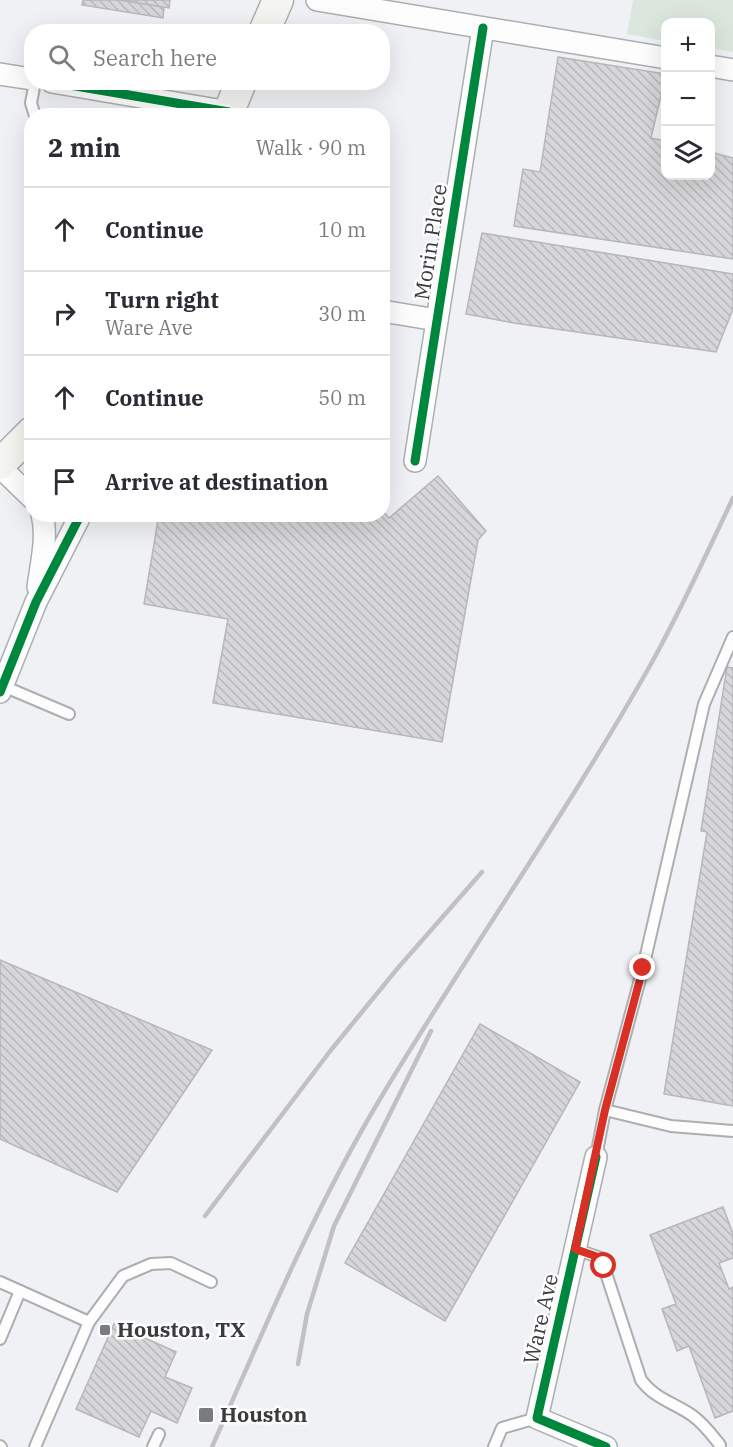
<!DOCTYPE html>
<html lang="en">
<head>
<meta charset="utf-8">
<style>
	body { margin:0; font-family:"IBM Plex Serif",serif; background:#f2f2f3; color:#2b2b33 }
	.controls { position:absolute; right:18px; top:18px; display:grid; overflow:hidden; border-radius:12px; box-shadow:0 6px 24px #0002 }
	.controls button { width:54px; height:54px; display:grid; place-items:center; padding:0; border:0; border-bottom:2px solid #e1e1e2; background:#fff; color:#2b2b33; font:30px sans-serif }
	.stop { position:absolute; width:18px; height:18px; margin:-14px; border:4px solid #d93025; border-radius:50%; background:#fff }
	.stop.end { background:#d93025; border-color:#fff; box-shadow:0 2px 6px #0008 }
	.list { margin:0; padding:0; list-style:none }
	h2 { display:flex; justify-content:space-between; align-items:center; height:78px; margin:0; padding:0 24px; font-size:26px }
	h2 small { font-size:20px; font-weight:400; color:#7c7c81 }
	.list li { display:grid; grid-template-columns:39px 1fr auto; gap:18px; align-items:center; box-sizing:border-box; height:84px; padding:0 24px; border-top:2px solid #e1e1e2 }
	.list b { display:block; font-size:22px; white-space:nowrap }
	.list p { margin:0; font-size:20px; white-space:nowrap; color:#7c7c81 }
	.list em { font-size:20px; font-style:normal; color:#7c7c81 }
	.icon { flex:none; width:33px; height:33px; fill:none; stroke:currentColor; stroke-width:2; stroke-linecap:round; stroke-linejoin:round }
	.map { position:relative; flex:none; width:733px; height:1447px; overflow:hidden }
	.search { position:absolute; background:#fff; box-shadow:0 6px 24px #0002; left:24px; top:24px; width:366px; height:66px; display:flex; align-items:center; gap:15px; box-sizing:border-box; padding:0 21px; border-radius:24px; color:#7c7c81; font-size:22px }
	.panel { position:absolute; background:#fff; box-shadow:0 6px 24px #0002; left:24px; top:108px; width:366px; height:414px; border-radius:24px }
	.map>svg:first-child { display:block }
	.green { fill:#dbe7dc }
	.building { fill:url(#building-back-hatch); stroke:#b7b7b8; stroke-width:1.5 }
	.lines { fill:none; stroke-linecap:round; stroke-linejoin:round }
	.service-casing { stroke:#acaeb0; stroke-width:14 }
	.minor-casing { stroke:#acaeb0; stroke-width:24 }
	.secondary-casing { stroke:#acaeb0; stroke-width:33 }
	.service { stroke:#fdfdfd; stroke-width:10 }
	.minor { stroke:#fdfdfd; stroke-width:21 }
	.secondary { stroke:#f4f4f1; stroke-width:30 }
	.rail { stroke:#c1c1c3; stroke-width:4.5 }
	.cycleway-casing { stroke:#fdfdfe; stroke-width:13 }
	.cycleway { stroke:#00873e; stroke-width:9 }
	.route { stroke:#d93025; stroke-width:8 }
	.poi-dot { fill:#797b7d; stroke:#fdfdfe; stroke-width:2 }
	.labels { text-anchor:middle; stroke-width:5; stroke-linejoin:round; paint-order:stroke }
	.street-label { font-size:21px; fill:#3a3b3d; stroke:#fdfdfe }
	.poi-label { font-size:21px; font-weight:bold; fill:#3a3b3d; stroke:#fdfdfe; text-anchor:start }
</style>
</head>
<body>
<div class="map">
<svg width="733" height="1447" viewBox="0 0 733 1447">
	<defs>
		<pattern id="building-back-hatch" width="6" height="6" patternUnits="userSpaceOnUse" patternTransform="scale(1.5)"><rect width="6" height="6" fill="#d7d7d9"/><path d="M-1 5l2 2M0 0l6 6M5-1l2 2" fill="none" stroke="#b9b9bb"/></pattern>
	</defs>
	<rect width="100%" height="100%" fill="#eff1f4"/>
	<!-- green -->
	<path class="green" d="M633 0H733V52L711 48 710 22H666L665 41 627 34Z"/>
	<!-- building -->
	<g class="building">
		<path d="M83 0H120L164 7 163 18 82 5Z"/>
		<path d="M120 0H170L169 8Z"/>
		<path d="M558 57 666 74 651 138 666 141V176H710V152L733 158V259L514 226 523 169 540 172Z"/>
		<path d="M482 233 733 274V309L716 352 514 323 466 314Z"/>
		<path d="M438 476 486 531 478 540 442 742 213 703 228 619 144 604 159 514H382V510L389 518Z"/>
		<path d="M727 667 733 668V1106L664 1094 707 832 701 831Z"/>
		<path d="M0 960 212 1050 117 1192 0 1139Z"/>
		<path d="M480 1024 580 1082 445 1321 345 1263Z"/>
		<path d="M723 1207 733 1234V1258L719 1263 729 1289 733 1287V1411L715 1418 689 1346 677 1351 662 1309 676 1304 650 1235Z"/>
		<path d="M114 1324 176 1352 165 1377 192 1388 177 1423 151 1411 139 1437 76 1409Z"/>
	</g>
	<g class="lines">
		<defs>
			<g id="service">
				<path d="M35 82 31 103 35 116"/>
				<path d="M3 686 69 714"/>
				<path d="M605 1110 671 1126 733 1131"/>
				<path d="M596 1157 605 1110 643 968 704 704 733 637"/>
				<path d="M575 1249 601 1258 641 1380C655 1399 675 1403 693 1416 704 1424 712 1435 720 1445"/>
				<path d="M0 1282 89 1322"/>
				<path d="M0 1339 20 1291"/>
				<path d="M0 1446 1 1447"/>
				<path d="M35 1447 89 1322 123 1276 151 1264 171 1263 211 1282"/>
				<path d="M153 1447 159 1434"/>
				<path d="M494 1447 502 1428 537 1418"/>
			</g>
			<g id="minor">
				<path d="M317 0 666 58"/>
				<path d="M710 66 733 70"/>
				<path d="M0 74 32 79"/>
				<path d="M52 82 229 112"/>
				<path d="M382 311 437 320"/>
				<path d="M415 461 483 28"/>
				<path d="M0 467 32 498"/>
				<path d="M38 587C41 564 48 537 42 514"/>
				<path d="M0 692 36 602 81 514"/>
				<path d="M596 1157 537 1418 606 1447"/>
			</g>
			<g id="secondary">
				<path d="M264 32 278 0"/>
				<path d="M227 116 241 82"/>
				<path d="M0 464 32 432"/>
			</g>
		</defs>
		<!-- service casing -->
		<use href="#service" class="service-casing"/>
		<!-- minor casing -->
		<use href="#minor" class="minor-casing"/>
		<!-- secondary casing -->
		<use href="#secondary" class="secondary-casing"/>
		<!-- service -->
		<use href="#service" class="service"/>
		<!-- minor -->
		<use href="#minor" class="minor"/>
		<!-- secondary -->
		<use href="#secondary" class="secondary"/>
		<!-- rail -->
		<g class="rail">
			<path d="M205 1216 331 1050 397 969 482 872"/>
			<path d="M298 1364 307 1314 334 1226 431 1031"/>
			<path d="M212 1447C264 1329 314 1209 380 1099 468 952 567 813 651 664 681 610 707 553 733 498"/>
		</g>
		<defs>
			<g id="cycleway">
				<path d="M52 82 229 112"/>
				<path d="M415 461 483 28"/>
				<path d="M0 692 36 602 81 514"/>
				<path d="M596 1157 537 1418 606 1447"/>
			</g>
		</defs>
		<!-- cycleway casing -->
		<use href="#cycleway" class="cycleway-casing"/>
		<!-- cycleway -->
		<use href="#cycleway" class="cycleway"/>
	</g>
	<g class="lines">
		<!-- route -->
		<path class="route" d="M604 1266 601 1258 575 1249 605 1110 643 968"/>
	</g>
	<!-- markers -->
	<g class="poi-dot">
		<rect x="99" y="1324" width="12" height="12" rx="3"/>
		<rect x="198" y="1407" width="16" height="16" rx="3"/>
	</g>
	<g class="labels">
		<!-- street labels -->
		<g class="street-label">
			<text transform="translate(431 242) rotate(-81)" y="7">Morin Place</text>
			<text transform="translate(541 1319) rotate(-77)" y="7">Ware Ave</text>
		</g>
		<!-- poi labels -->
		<g class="poi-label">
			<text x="117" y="1337">Houston, TX</text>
			<text x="220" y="1422">Houston</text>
		</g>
	</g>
</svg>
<div class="controls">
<button>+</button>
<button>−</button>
<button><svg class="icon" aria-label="layers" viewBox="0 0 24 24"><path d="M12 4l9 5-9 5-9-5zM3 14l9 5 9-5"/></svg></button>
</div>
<div class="stop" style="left:604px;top:1266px"></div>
<div class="stop end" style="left:643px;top:968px"></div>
<div class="search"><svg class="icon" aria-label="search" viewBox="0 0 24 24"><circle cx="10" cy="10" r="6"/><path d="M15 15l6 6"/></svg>Search here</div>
<section class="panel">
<h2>2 min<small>Walk · 90 m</small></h2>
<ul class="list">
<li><svg class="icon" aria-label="ahead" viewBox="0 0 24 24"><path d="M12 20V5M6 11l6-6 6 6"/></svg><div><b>Continue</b></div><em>10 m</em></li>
<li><svg class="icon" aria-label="right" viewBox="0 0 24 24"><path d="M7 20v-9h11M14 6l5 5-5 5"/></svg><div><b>Turn right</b><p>Ware Ave</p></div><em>30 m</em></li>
<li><svg class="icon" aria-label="ahead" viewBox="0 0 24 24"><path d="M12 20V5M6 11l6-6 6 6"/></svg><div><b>Continue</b></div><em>50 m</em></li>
<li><svg class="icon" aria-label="arrive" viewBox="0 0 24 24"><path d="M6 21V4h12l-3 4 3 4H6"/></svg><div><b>Arrive at destination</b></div></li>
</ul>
</section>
</div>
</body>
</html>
